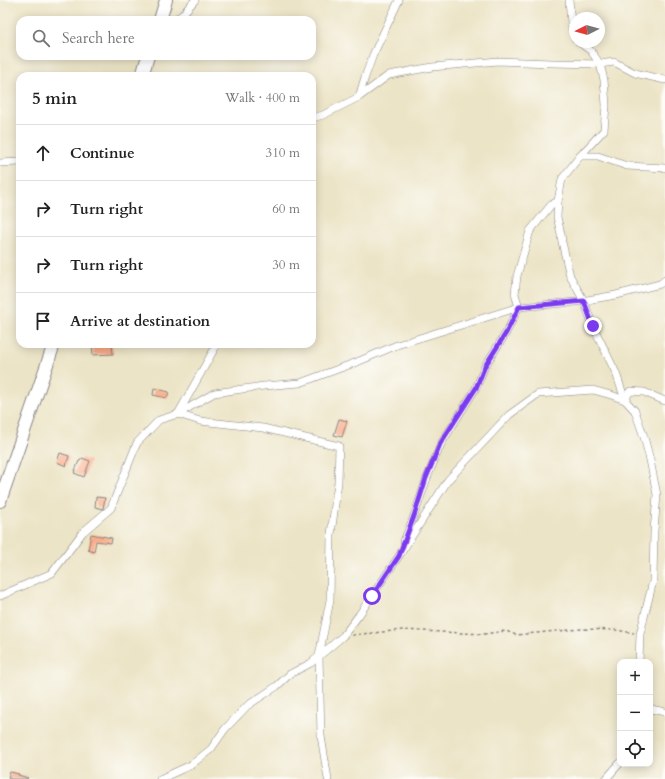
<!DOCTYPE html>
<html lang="en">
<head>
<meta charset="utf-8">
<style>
	body { margin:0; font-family:Cardo,serif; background:#f6f6f6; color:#222 }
	.controls { position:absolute; right:12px; bottom:12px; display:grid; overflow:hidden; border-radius:8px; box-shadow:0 2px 10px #0003 }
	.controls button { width:36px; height:36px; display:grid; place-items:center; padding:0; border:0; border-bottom:1px solid #e0e0e0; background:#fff; color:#222; font:20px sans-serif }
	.compass { position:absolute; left:569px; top:12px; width:36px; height:36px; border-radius:50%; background:#fff; box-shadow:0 2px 10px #0003; rotate:264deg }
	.stop { position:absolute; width:12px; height:12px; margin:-9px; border:3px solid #7c3aed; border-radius:50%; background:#fff }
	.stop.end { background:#7c3aed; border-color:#fff; box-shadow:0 1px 4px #0008 }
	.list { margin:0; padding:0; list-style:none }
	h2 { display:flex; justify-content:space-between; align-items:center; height:52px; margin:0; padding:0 16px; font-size:17px }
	h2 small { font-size:13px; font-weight:400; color:#767676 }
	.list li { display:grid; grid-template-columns:26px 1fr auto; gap:12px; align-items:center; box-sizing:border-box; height:56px; padding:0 16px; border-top:1px solid #e0e0e0 }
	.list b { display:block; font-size:15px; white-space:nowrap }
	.list em { font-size:13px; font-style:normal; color:#767676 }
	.icon { flex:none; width:22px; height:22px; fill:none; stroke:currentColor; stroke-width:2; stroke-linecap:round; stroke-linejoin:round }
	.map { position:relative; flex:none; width:665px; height:779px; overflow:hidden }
	.search { position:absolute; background:#fff; box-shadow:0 2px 10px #0003; left:16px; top:16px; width:300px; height:44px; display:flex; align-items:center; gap:10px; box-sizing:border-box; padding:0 14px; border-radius:12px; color:#767676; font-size:15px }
	.panel { position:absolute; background:#fff; box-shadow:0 2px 10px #0003; left:16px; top:72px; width:300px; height:276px; border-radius:12px }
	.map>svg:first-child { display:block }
	.building { fill:#fbaa87 }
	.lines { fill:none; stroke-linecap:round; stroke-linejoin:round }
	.minor-casing { stroke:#878380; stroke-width:8 }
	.primary-casing { stroke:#878380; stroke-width:14 }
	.path { stroke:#878380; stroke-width:1.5; stroke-dasharray:3 3; stroke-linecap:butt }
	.minor { stroke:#fff; stroke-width:7 }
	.primary { stroke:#fff; stroke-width:12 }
	.route { stroke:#7c3aed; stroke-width:5 }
</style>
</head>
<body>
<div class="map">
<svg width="665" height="779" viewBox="0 0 665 779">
	<rect width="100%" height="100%" fill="#fdfcf7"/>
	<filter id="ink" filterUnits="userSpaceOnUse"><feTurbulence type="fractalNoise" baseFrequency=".025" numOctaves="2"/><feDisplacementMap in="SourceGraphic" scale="8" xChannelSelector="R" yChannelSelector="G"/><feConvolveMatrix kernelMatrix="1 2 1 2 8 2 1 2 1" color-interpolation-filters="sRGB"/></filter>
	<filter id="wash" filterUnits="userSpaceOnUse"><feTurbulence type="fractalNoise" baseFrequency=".012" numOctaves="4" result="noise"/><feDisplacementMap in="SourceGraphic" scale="16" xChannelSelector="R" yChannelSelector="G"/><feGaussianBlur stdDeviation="0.9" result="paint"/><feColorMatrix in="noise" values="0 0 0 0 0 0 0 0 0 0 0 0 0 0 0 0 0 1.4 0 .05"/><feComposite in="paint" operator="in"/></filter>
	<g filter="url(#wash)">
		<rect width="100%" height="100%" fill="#ece4c6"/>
		<g id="blocks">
			<!-- building -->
			<g class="building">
				<path d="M92 344H112L113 354 93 355Z"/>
				<path d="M154 388 169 392 167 398 153 395Z"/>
				<path d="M339 419 347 421 342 437 334 435Z"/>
				<path d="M60 453 69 456 66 466 57 462Z"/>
				<path d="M82 458 90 461 84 477 74 473 79 461H80Z"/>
				<path d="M96 497 105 498 103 509 95 507Z"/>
				<path d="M91 534 112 538 111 543 96 541 94 552 88 550Z"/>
				<path d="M10 772 19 774 18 775 28 778 27 779H12L8 778Z"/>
			</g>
		</g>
	</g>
	<g filter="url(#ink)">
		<use href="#blocks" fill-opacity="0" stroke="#878380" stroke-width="1"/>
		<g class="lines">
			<defs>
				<g id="minor">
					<path d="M569 0 571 23 575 38"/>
					<path d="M172 20 181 16 195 0"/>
					<path d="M579 42 591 51 600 64 604 80 606 105 604 130 580 156 562 179 558 201 557 217 561 234 562 242 570 276 584 301 593 326 616 373 625 400"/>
					<path d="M359 97 365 77 373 55 399 0"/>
					<path d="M312 118 323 115 359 97 389 75 432 67 498 61 552 63 600 64 614 62 635 73 665 80"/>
					<path d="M580 156H598L627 166 665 168"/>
					<path d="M0 163 20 162"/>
					<path d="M625 400 630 391 644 392 665 401"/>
					<path d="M178 414 214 393 264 386 300 383 357 362 397 345 519 307 576 302 616 295 660 284 665 280"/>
					<path d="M178 414 217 344"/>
					<path d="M404 541 414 516 427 478 441 444 476 388 485 366 506 333 519 307 515 294 517 276 530 231 551 205 558 201"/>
					<path d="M0 596 52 573 83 532 111 508 137 443 159 420 178 414 200 421 263 428 339 446 338 482 331 534 330 600 319 656 321 736 328 779"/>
					<path d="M651 709 665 712"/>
					<path d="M160 779 191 765 211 749 225 729 247 706 277 686 290 674 311 663 343 636 359 615 399 556 448 480 509 415 538 394 593 390 611 395 625 400 635 411 644 437 650 460 657 495 654 531 653 581 640 634 639 662"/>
					<path d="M606 779 620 763"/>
				</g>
				<g id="primary">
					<path d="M160 20 166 0"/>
					<path d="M142 76 148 56"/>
					<path d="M0 501 54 344"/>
				</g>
			</defs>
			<!-- minor casing -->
			<use href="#minor" class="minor-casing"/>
			<!-- primary casing -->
			<use href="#primary" class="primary-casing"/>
			<!-- path -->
			<path class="path" d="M352 635 403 630 461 633 484 634 506 631 516 635 557 631 583 629 615 630 634 633"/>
			<!-- minor -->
			<use href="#minor" class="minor"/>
			<!-- primary -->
			<use href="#primary" class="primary"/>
		</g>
	</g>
	<g class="lines" filter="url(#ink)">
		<!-- route -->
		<path class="route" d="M372 596 399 556 414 516 426 478 440 444 476 388 485 366 506 333 519 307 584 301 593 326"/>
	</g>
</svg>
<div class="controls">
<button>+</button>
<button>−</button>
<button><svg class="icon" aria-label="locate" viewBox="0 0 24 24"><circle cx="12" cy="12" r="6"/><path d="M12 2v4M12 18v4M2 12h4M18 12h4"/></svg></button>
</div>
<svg class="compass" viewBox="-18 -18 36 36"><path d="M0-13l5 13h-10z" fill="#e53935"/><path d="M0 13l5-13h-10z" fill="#767676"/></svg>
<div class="stop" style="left:372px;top:596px"></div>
<div class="stop end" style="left:593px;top:326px"></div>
<div class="search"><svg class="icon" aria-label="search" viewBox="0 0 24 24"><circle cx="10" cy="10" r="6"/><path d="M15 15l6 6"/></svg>Search here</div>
<section class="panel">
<h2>5 min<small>Walk · 400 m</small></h2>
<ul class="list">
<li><svg class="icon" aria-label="ahead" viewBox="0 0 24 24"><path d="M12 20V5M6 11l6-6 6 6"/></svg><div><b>Continue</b></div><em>310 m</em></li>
<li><svg class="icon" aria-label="right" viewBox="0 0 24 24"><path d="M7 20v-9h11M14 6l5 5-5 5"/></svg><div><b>Turn right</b></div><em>60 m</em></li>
<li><svg class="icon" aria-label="right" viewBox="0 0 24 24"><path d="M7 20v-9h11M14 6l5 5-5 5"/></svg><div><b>Turn right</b></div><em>30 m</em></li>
<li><svg class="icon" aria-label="arrive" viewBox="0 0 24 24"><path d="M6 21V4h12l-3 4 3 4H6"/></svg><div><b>Arrive at destination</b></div></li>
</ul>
</section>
</div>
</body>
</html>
